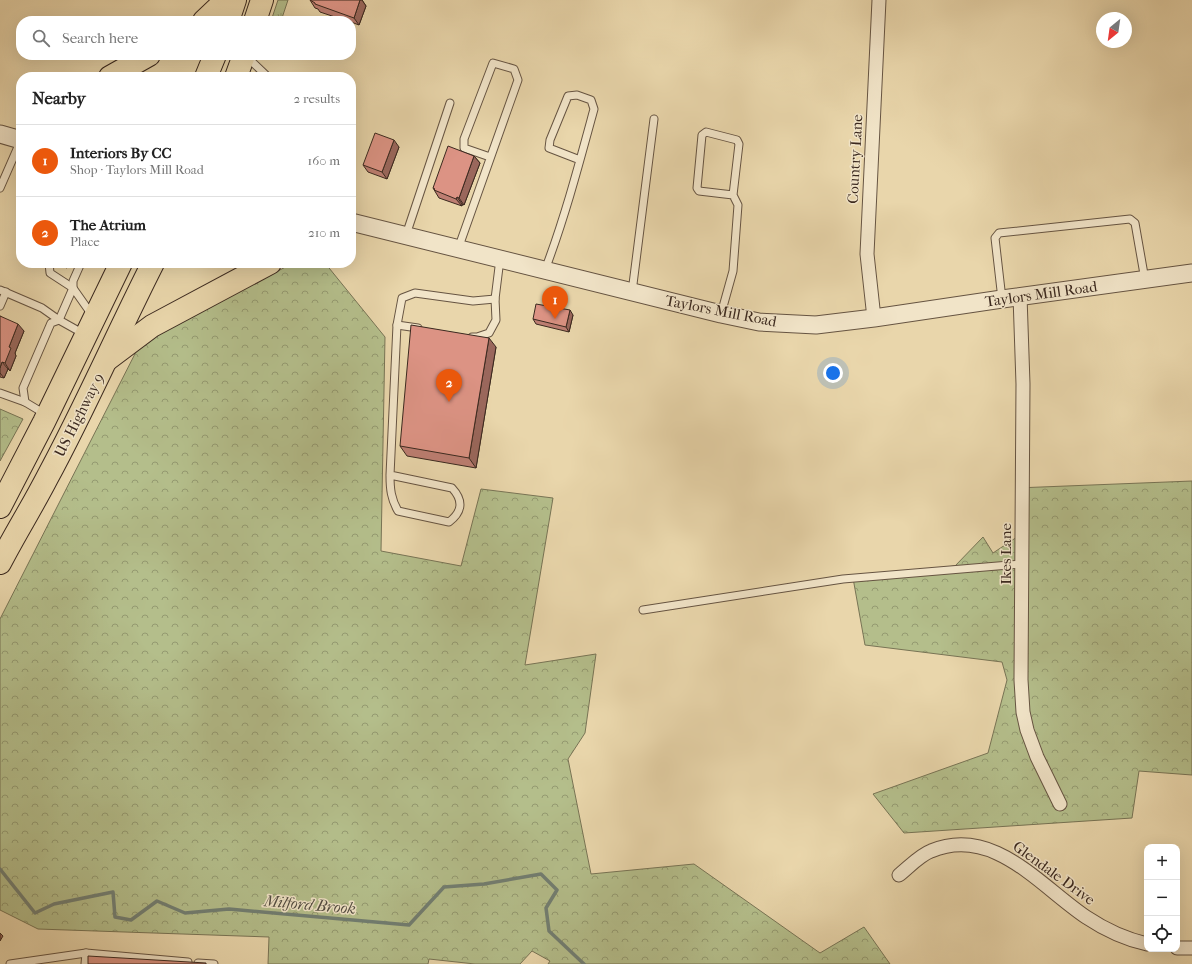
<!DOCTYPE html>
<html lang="en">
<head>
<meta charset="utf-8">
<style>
	body { margin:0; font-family:"IM FELL French Canon",serif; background:#f6f6f6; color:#222 }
	.controls { position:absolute; right:12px; bottom:12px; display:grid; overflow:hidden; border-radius:8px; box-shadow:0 4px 16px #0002 }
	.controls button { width:36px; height:36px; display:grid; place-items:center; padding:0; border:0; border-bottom:1px solid #e0e0e0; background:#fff; color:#222; font:20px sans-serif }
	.compass { position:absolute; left:1096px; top:12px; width:36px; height:36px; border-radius:50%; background:#fff; box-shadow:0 4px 16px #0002; rotate:209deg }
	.you { position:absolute; left:833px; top:373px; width:14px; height:14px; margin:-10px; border:3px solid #fff; border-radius:50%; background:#1a73e8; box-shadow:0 0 0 6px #1a73e833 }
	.badge { display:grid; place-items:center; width:26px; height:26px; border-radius:50%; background:#ea580c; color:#fff; font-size:13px; font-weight:700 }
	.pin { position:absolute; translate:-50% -33px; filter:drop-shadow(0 1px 2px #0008) }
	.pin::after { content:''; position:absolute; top:21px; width:14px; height:12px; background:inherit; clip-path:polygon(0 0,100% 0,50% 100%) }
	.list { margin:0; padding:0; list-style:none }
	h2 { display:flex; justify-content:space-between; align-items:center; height:52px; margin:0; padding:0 16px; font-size:17px }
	h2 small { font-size:13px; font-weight:400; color:#767676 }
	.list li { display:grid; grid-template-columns:26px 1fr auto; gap:12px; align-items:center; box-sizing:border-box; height:72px; padding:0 16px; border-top:1px solid #e0e0e0 }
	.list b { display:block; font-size:15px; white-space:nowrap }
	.list p { margin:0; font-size:13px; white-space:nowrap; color:#767676 }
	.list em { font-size:13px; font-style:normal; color:#767676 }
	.icon { flex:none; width:22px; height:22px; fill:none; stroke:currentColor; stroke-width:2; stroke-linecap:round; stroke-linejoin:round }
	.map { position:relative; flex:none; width:1192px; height:964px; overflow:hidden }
	.search { position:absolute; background:#fff; box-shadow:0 4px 16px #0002; left:16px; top:16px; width:340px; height:44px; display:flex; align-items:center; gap:10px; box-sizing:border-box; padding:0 14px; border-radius:16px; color:#767676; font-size:15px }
	.panel { position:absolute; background:#fff; box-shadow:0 4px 16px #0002; left:16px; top:72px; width:340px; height:196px; border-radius:16px }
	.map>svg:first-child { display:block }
	.grass { fill:url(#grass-tufts); stroke:#787455 }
	.forest { fill:url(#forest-crowns); stroke:#787455 }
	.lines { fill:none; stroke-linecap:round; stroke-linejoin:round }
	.stream { stroke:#727f73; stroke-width:3.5 }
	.service-casing { stroke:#665442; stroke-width:9 }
	.minor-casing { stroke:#665442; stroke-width:15 }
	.tertiary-casing { stroke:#665442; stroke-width:19 }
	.trunk-casing { stroke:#3b291f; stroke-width:24 }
	.service { stroke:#f1e4c8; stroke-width:7 }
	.minor { stroke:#f1e4c8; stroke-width:13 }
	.tertiary { stroke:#f1e4c8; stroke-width:17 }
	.trunk { stroke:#e9d6ab; stroke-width:22 }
	.wall { fill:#bd7e72; stroke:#3b291f }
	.shaded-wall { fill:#9a675c; stroke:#3b291f }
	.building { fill:#dc9384; stroke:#3b291f }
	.labels { text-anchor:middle; stroke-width:3; stroke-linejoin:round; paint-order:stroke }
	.street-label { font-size:15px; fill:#3b291f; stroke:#f1e4c8 }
	.water-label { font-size:16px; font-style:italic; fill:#524d42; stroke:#f1e4c8 }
</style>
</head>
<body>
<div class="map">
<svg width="1192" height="964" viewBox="0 0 1192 964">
	<defs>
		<pattern id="grass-tufts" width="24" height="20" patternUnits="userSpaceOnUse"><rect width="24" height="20" fill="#b4be8b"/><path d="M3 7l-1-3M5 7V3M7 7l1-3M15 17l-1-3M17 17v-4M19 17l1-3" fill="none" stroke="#949a71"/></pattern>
		<pattern id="forest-crowns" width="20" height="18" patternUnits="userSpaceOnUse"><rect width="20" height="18" fill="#b4be8b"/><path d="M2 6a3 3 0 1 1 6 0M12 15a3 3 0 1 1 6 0" fill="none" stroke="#949a71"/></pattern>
	</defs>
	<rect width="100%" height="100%" fill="#e9d6ab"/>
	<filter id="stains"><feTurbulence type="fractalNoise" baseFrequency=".005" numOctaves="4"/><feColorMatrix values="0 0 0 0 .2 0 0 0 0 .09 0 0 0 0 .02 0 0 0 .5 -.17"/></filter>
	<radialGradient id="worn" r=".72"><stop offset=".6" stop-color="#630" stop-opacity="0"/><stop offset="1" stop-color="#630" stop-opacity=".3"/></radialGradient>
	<!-- grass -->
	<path class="grass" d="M278 0H288L282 18H272Z"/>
	<!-- forest -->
	<g class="forest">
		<path d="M293 263H325L385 337 381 551 461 566 481 489 553 498 525 665 596 654 585 733 568 759 591 874 694 864 820 953 864 927 890 964H548L550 961 532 951 520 964H475L429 959 428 964H268L269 937 38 929 0 910V619L140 344Z"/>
		<path d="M0 409 23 419 0 461Z"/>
		<path d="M1192 481V775L1139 771 1132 818 904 833 873 794 988 753 1007 680 1002 662 865 645 853 578 955 566 983 537 993 553 1017 537 1016 488Z"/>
	</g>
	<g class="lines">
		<!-- stream -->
		<path class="stream" d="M0 869 35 913 54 904 113 892 115 917 131 920 157 901 185 913 229 909 409 925 444 887 484 884 541 874 557 890 546 908 549 931 584 964"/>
		<defs>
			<g id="service">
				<path d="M247 57 268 77"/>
				<path d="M0 188 21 140"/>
				<path d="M406 235 450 103"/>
				<path d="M458 249 518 80 514 69 493 63 464 139V148L490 157"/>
				<path d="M49 263 50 273 73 288 92 315"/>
				<path d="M545 270C565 217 579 164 594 109L591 100 577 95 568 96 550 140 549 148 580 160"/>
				<path d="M0 290 42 308 59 320 84 334"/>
				<path d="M632 292 654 119"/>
				<path d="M1002 299 995 238 999 233 1130 219 1135 223 1145 280"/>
				<path d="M0 306 6 292"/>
				<path d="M721 314 733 271 738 205 733 195 739 144 737 140 706 132 702 135 697 188 699 191 733 195"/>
				<path d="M397 325 418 328"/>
				<path d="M472 337H477L489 333 496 320 495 299 500 259"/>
				<path d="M0 393 25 402 45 414"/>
				<path d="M25 402 23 388 51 323 59 320 73 288V281L81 263"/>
				<path d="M390 475 452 488C464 501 462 512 449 522L398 511C391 499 390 489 390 475L397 325 402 298 415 293 473 301 495 299"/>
				<path d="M643 610 843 579 1022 564"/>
				<path d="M198 963 214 964"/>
				<path d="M10 964 86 953 188 962"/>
				<path d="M85 964 86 953"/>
			</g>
			<g id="minor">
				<path d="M1020 296 1023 384 1021 680 1023 712 1027 730 1037 757 1060 804"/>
				<path d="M874 318 867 254 879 0"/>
				<path d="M899 875C909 867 920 855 931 851 993 825 1040 886 1086 917 1104 929 1125 939 1147 944"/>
				<path d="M1177 948H1192"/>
			</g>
			<g id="tertiary">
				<path d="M0 134 21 140"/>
				<path d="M351 222 721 314 759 322 816 325 874 318 1002 299 1192 273"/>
			</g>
			<g id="trunk">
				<path d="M204 21 226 0"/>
				<path d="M228 21 235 0"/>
				<path d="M255 21 262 0"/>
				<path d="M110 77 149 55"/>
				<path d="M206 77 215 55"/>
				<path d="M236 77 244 55"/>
				<path d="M108 359 152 326 270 263"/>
				<path d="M0 507 44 422 121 263"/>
				<path d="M0 563C15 534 32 507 47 478 85 408 117 334 153 263"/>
			</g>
		</defs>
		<!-- service casing -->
		<use href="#service" class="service-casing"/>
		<!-- minor casing -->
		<use href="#minor" class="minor-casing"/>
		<!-- tertiary casing -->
		<use href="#tertiary" class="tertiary-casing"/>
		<!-- trunk casing -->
		<use href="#trunk" class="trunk-casing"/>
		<!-- service -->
		<use href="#service" class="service"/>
		<!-- minor -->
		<use href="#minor" class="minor"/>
		<!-- tertiary -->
		<use href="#tertiary" class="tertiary"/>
		<!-- trunk -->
		<use href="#trunk" class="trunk"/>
	</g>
	<!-- wall -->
	<g class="wall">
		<path d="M310 0H362L366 6 359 25 351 22V21H347L320 12 318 9 315 8Z"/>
		<path d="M399 147 387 179 368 172 363 165Z"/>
		<path d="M474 156 480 163 464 205 462 204V206L439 198 433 188Z"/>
		<path d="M55 263H69L67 268Z"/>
		<path d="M573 315 569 332 536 324 533 319Z"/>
		<path d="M0 316 24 331 15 353 16 356 10 371 8 369 4 378 0 377Z"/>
		<path d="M496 347 476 468 407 456 400 446Z"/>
	</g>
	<!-- shaded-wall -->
	<g class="shaded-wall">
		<path d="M360 0H362L366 6 359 25 354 18Z"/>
		<path d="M394 140 399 147 387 179 382 172Z"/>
		<path d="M474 156 480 163 464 205 459 198Z"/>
		<path d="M457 197 462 204V206L456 199Z"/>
		<path d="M67 263H69L67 268 65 266Z"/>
		<path d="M570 310 573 315 569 332 566 327Z"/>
		<path d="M18 324 24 331 15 353 16 356 10 371 5 363 9 347Z"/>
		<path d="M489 338 496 347 476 468 469 458Z"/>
		<path d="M2 362 8 369 4 378 0 373V368Z"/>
		<path d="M0 933 3 936 0 941Z"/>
	</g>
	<!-- building -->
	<g class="building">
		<path d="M310 0H360L354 18 315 4V3Z"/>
		<path d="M375 133 394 140 382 172 363 165Z"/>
		<path d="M448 146 474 156 459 198 457 197 456 199 434 190 435 189 433 188Z"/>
		<path d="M59 263H67L65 266Z"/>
		<path d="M536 304 570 310 566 327 533 319Z"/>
		<path d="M0 316 18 324 9 347 11 348 5 363 2 362 0 368Z"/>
		<path d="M411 325 489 338 469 458 400 446Z"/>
		<path d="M88 956 206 963V964H88Z"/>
	</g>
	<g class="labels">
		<!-- street labels -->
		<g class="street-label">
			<text transform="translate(855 159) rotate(-87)" y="5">Country Lane</text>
			<text transform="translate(1041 294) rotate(-8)" y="5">Taylors Mill Road</text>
			<text transform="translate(721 311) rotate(11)" y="5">Taylors Mill Road</text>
			<text transform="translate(79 415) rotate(-63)" y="5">US Highway 9</text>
			<text transform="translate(1006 554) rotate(-90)" y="5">Ikes Lane</text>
			<text transform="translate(1054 873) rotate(36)" y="5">Glendale Drive</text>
		</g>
		<!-- water labels -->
		<g class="water-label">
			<text transform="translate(310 904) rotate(5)" y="6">Milford Brook</text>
		</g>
	</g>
	<rect width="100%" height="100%" filter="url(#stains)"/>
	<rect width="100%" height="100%" fill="url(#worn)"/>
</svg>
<div class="controls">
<button>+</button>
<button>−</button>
<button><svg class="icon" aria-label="locate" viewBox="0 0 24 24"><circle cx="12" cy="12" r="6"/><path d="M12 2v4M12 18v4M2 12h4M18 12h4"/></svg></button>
</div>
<svg class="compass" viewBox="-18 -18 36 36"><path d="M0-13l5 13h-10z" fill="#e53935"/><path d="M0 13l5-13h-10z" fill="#767676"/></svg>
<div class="you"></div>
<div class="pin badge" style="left:555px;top:319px">1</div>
<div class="pin badge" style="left:449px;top:402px">2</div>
<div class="search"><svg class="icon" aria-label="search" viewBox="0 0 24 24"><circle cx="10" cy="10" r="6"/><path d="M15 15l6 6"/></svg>Search here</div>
<section class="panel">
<h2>Nearby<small>2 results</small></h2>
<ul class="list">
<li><span class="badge">1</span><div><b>Interiors By CC</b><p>Shop · Taylors Mill Road</p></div><em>160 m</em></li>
<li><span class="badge">2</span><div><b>The Atrium</b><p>Place</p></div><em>210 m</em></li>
</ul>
</section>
</div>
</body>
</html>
